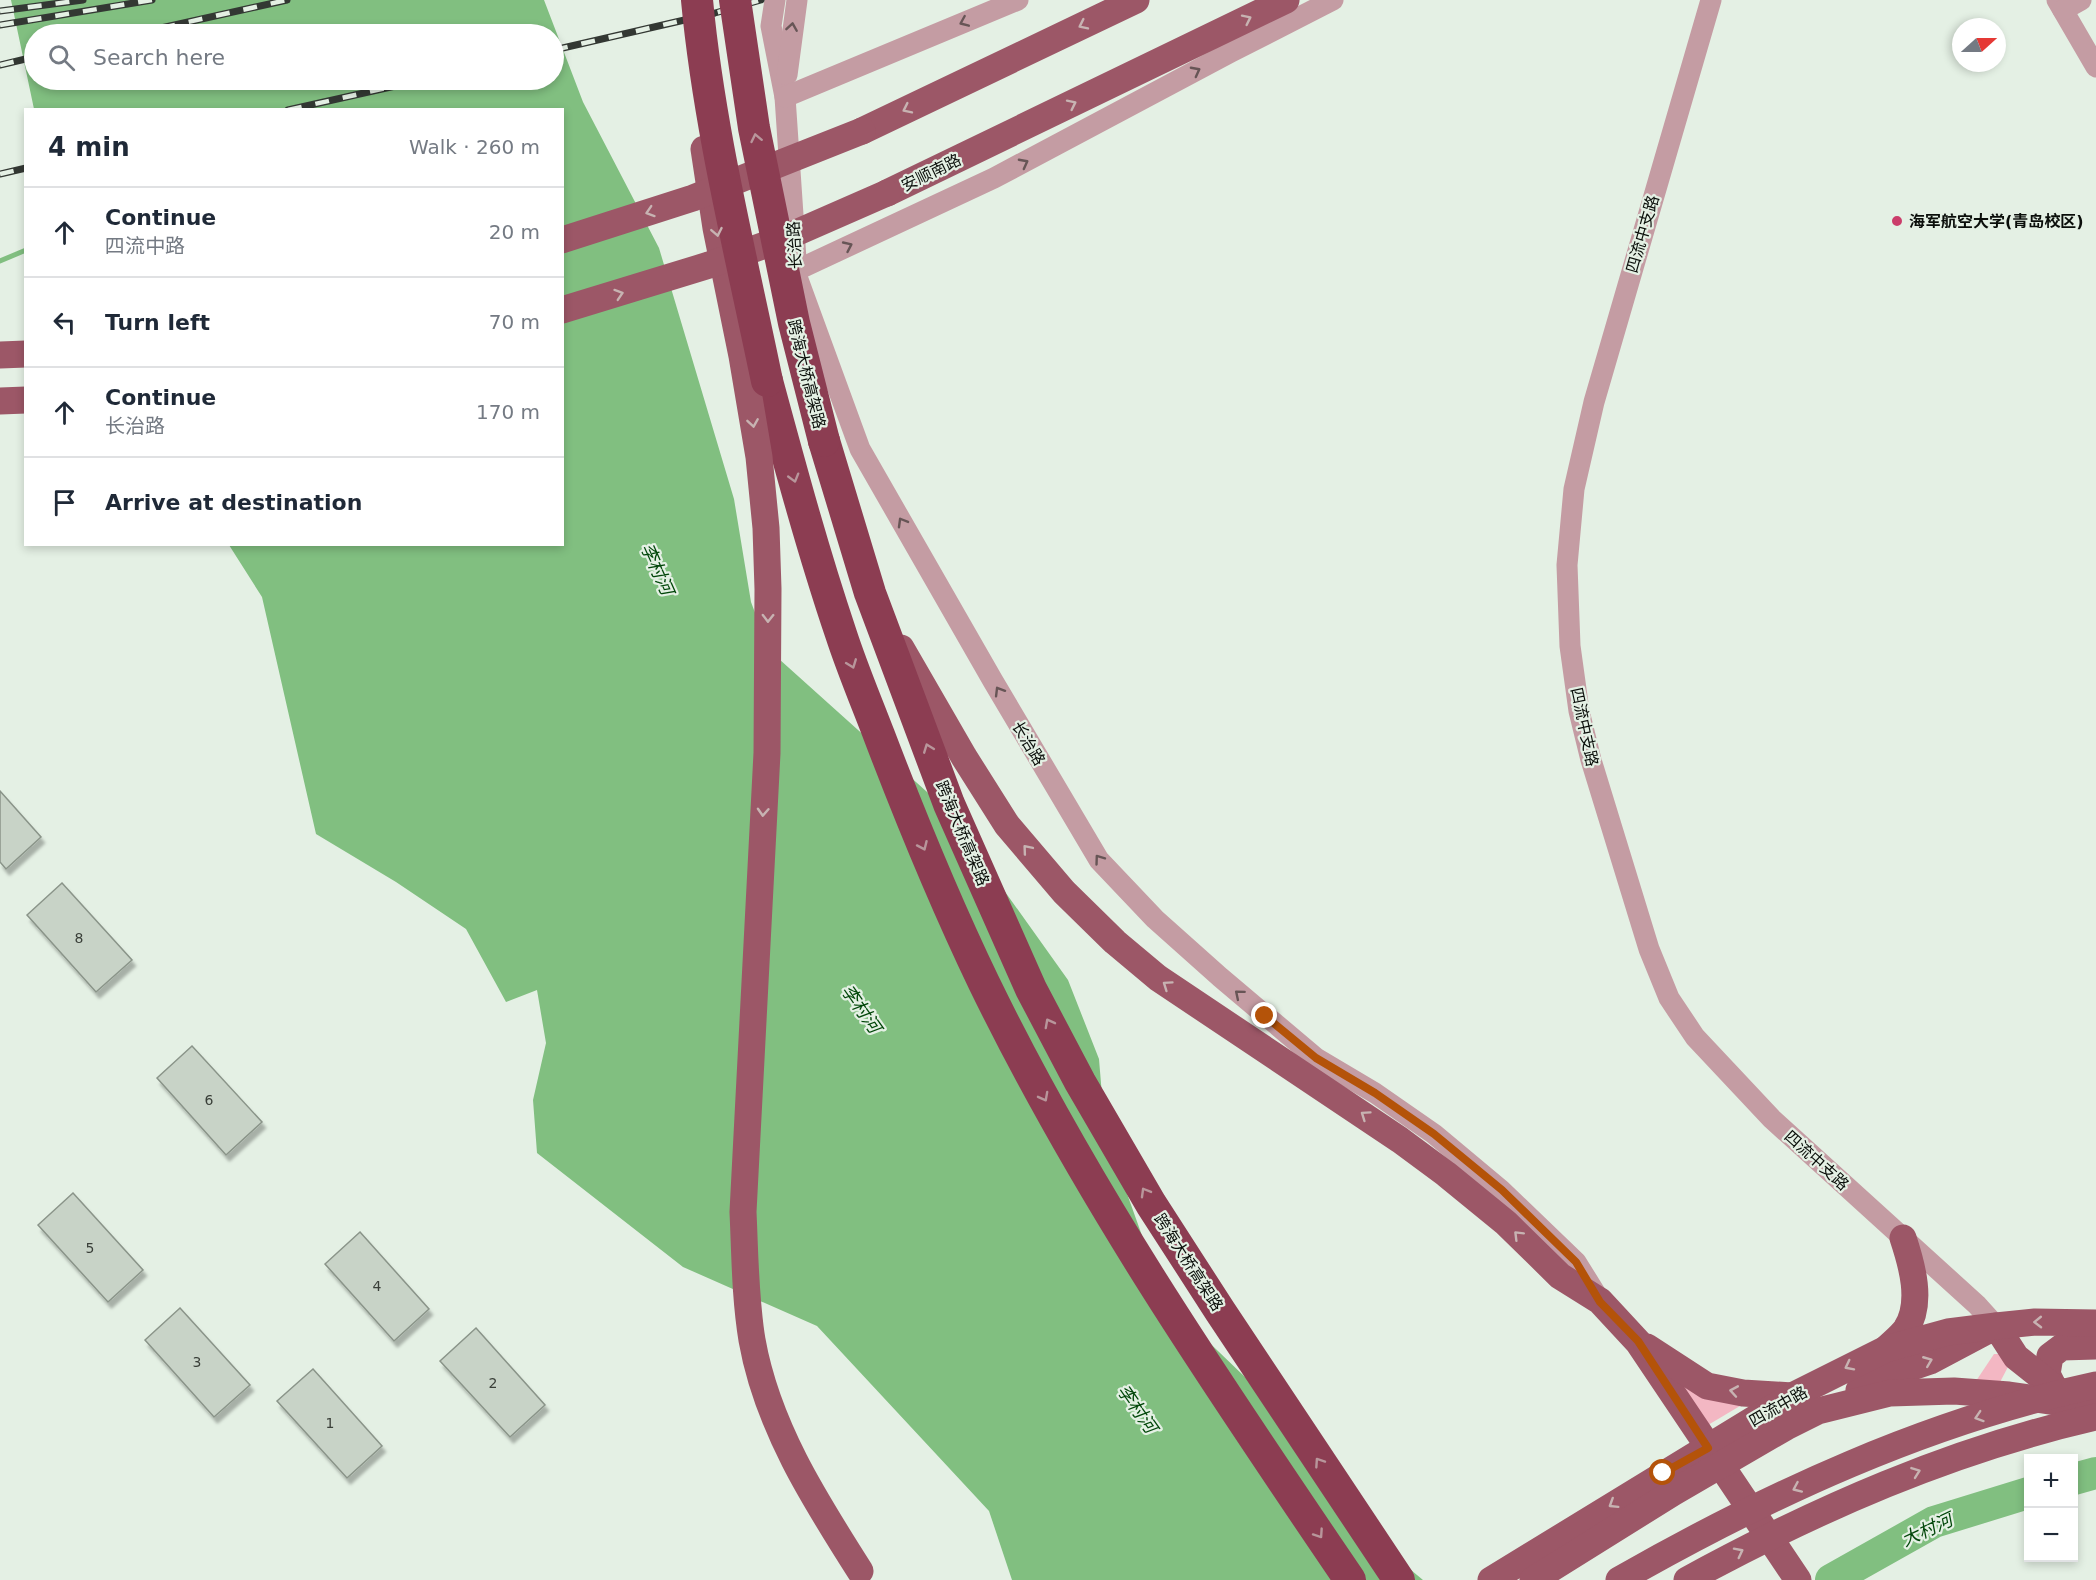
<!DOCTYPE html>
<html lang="en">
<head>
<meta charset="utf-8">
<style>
	body { margin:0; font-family:"DejaVu Sans","Noto Sans SC",sans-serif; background:#f6f6f7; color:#1f2937 }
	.controls { position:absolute; right:18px; bottom:18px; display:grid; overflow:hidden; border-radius:0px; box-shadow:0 3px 9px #0003 }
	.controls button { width:54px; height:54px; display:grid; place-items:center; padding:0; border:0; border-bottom:2px solid #e0e1e3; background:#fff; color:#1f2937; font:30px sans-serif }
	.compass { position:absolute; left:1952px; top:18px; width:54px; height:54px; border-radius:50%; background:#fff; box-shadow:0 3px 9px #0003; rotate:69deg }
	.stop { position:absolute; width:18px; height:18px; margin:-14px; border:4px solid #b45309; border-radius:50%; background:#fff }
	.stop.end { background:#b45309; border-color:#fff; box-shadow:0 2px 6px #0008 }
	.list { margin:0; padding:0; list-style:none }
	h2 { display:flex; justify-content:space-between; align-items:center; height:78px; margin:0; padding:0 24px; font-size:26px }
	h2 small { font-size:20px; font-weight:400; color:#747a83 }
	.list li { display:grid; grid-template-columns:39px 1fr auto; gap:18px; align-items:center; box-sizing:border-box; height:90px; padding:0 24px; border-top:2px solid #e0e1e3 }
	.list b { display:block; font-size:22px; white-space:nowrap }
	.list p { margin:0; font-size:20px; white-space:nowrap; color:#747a83 }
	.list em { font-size:20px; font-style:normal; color:#747a83 }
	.icon { flex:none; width:33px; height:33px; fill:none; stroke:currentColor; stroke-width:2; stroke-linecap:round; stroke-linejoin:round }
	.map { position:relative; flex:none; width:2096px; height:1580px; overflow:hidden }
	.search { position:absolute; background:#fff; box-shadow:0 3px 9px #0003; left:24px; top:24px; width:540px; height:66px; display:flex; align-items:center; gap:15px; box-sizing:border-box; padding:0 21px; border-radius:33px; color:#747a83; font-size:22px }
	.panel { position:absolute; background:#fff; box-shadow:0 3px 9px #0003; left:24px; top:108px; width:540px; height:438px; border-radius:0px }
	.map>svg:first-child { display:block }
	.green { fill:#f3b7c3 }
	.water { fill:#81bf80; fill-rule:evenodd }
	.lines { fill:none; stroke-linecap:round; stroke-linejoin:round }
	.stream { stroke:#81bf80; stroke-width:5 }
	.river { stroke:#81bf80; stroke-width:32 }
	.building { fill:#c8d3c7; stroke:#8a9489; stroke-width:1.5; filter:url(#shadow) }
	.minor { stroke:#c49ca3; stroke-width:21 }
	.major { stroke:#9c5767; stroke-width:27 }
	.highway { stroke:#8c3d52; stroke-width:32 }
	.rail-casing { stroke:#333833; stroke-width:7 }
	.rail { stroke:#e4f0e4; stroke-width:4.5; stroke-dasharray:14; stroke-linecap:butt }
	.major-bridge { stroke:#9c5767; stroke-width:27 }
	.highway-bridge { stroke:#8c3d52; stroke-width:32 }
	.oneway { stroke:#c7b3b2 }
	.oneway2 { stroke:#675556 }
	.oneway3 { stroke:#b8969b }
	.route { stroke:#b45309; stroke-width:8 }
	.poi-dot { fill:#cb3d6a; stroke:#e4f0e4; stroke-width:2 }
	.labels { text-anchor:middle; stroke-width:4.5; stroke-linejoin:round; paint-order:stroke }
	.number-label { font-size:14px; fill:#3a3f39 }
	.street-label { font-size:16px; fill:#0a0e0a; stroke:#e4f0e4 }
	.poi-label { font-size:16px; font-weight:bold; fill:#0a0e0a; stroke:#e4f0e4; text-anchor:start }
	.water-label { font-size:18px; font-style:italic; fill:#02470a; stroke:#e4f0e4 }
</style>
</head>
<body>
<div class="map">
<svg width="2096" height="1580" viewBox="0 0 2096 1580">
	<defs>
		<filter id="shadow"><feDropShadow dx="3.5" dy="6" stdDeviation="1.5" flood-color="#0004"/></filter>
	</defs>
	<rect width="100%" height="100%" fill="#e4f0e4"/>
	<!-- green -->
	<g class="green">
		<path d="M1994 1354H2000L2010 1363 1998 1386 1976 1381Z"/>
		<path d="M1676 1375 1740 1403V1406L1708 1425Z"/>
	</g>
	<!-- water -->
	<path class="water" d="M11 0H544L583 102 659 248 734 499 751 602 769 650 946 809 1068 980 1099 1059 1105 1132 1165 1300 1302 1432 1351 1520 1423 1580H1012L989 1511 817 1326 683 1267 537 1153 533 1100 546 1043 537 990 506 1002 466 929 396 882 316 834 262 597 229 545 562 544V110L34 109ZM34 34H554V80H34Z"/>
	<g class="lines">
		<!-- stream -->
		<path class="stream" d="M0 261 26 250"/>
		<!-- river -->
		<g class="river">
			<path d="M2074 1479 2096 1473"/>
			<path d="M1831 1580 1934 1522 2028 1493"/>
		</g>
	</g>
	<!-- building -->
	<g class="building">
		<path d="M0 791 41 837 6 869 0 862Z"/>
		<path d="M62 883 132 960 96 992 27 915Z"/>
		<path d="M192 1046 262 1122 226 1155 157 1078Z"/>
		<path d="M73 1193 143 1270 108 1302 38 1225Z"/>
		<path d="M360 1232 429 1309 394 1341 325 1264Z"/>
		<path d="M180 1308 250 1385 214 1417 145 1340Z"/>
		<path d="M476 1328 545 1405 510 1437 440 1361Z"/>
		<path d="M313 1369 382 1446 347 1478 277 1401Z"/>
	</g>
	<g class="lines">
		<!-- minor -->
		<g class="minor">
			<path d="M775 0 771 26 785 97 797 274 795 271"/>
			<path d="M1711 0 1594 402 1574 489 1567 565 1570 646 1579 711 1591 760 1649 949 1669 998 1695 1037 1772 1119 1977 1305 1996 1326"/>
			<path d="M2057 0 2096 67"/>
			<path d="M2063 10 2081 0"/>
			<path d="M787 75 797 0"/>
			<path d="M785 97 1018 0"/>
			<path d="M795 271 994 178 1231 52 1333 0"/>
			<path d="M796 274 860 449 993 681 1099 860 1155 919 1220 977 1316 1058 1375 1093 1434 1134 1501 1190 1576 1262 1599 1299"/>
		</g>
		<!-- major -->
		<g class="major">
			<path d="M862 131 1136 0"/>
			<path d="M887 193 1286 0"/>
			<path d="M0 355 26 354"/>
			<path d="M0 401 26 400"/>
			<path d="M901 648 964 757 1007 825 1064 892 1115 942 1158 978 1400 1140 1446 1174 1506 1223 1560 1276 1600 1301 1638 1342 1798 1580"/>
			<path d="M1647 1347 1707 1386 1743 1393 1792 1396"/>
			<path d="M1886 1349C1892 1343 1901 1336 1906 1329 1923 1303 1912 1265 1903 1238"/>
			<path d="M2053 1386 2047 1374 2050 1356 2062 1347 2096 1346"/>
			<path d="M1859 1390 1886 1376 1930 1361 1996 1326 2016 1357 2075 1404"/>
			<path d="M1491 1580 1792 1396 1886 1349 1948 1332 1996 1326 2035 1322 2096 1323"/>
			<path d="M1533 1580 1674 1492 1786 1427 1818 1411 1890 1393 1954 1391 2009 1395 2096 1408"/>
		</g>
		<!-- highway -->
		<g class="highway">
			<path d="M767 381C790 466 813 551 841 634 852 668 866 701 879 735 911 819 945 902 984 983 1086 1193 1219 1387 1350 1580"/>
			<path d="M824 441 870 593 949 804 1031 989 1080 1082 1151 1204 1220 1311 1399 1580"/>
		</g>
		<defs>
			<g id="rail">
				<path d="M0 11 83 0"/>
				<path d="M0 25 152 0"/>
				<path d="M134 34 287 0"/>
				<path d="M554 50 715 13 761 0"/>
				<path d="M0 65 34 57"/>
				<path d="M288 110 422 80"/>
				<path d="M0 174 26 168"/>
			</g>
		</defs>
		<!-- rail casing -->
		<use href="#rail" class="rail-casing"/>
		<!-- rail -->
		<use href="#rail" class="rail"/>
		<!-- major-bridge -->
		<g class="major-bridge">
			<path d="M704 149 716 228 742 356 759 457 766 528 768 589 767 753 743 1212C745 1254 745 1298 752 1340 767 1425 814 1499 860 1571"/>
			<path d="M562 240 693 198 862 131"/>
			<path d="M562 310 709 265 782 239 887 193"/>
			<path d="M1619 1580C1768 1495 1928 1421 2096 1385"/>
			<path d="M1687 1580C1817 1509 1951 1450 2096 1417"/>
		</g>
		<!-- highway-bridge -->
		<g class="highway-bridge">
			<path d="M697 0C709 128 741 255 767 381"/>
			<path d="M735 0 754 128 794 323 824 441"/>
		</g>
	</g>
	<!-- one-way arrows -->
	<defs><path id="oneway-chevron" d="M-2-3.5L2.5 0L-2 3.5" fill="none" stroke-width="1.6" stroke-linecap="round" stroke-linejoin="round" transform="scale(1.5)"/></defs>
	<g class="oneway">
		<use href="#oneway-chevron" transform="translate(1247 19) rotate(-26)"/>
		<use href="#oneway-chevron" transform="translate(1083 25) rotate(154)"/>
		<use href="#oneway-chevron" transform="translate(1072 104) rotate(-26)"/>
		<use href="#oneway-chevron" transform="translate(907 109) rotate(154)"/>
		<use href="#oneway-chevron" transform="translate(650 212) rotate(162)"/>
		<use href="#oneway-chevron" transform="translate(717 232) rotate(79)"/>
		<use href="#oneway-chevron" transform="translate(619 294) rotate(-18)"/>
		<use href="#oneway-chevron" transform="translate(753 423) rotate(81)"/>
		<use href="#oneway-chevron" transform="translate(768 618) rotate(91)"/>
		<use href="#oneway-chevron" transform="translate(763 812) rotate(93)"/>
		<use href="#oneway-chevron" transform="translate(1027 849) rotate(-130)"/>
		<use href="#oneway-chevron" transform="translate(1167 985) rotate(-145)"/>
		<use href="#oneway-chevron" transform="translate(1365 1115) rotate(-145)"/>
		<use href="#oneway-chevron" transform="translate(1518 1235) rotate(-135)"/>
		<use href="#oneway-chevron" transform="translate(2038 1322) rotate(179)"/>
		<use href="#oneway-chevron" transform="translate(1928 1361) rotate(-22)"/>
		<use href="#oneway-chevron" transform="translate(1849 1366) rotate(153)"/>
		<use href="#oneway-chevron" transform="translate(1734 1391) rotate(-170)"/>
		<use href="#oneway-chevron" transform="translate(1979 1417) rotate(162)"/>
		<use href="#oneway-chevron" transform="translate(1916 1472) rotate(-20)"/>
		<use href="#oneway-chevron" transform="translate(1797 1488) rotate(156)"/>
		<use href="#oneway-chevron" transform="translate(1613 1504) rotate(148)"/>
		<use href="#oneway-chevron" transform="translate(1739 1552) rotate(-27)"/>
	</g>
	<g class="oneway2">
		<use href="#oneway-chevron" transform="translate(964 22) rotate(157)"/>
		<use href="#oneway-chevron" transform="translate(792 27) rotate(-81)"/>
		<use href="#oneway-chevron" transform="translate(1196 71) rotate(-28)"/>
		<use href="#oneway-chevron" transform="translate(1024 163) rotate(-28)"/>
		<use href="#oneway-chevron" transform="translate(848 246) rotate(-25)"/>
		<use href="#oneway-chevron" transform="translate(902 522) rotate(-120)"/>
		<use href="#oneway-chevron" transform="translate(999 691) rotate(-121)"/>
		<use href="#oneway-chevron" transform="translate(1099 859) rotate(-126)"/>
		<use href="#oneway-chevron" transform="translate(1239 994) rotate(-140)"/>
	</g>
	<g class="oneway3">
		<use href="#oneway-chevron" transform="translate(756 138) rotate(-102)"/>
		<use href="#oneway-chevron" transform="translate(794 478) rotate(74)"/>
		<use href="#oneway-chevron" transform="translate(852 664) rotate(69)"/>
		<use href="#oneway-chevron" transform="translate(928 748) rotate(-111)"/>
		<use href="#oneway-chevron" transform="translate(923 846) rotate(66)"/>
		<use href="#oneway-chevron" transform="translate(1049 1023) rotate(-118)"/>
		<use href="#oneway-chevron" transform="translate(1044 1097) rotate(62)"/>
		<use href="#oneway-chevron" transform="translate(1145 1192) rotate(-120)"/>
		<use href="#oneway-chevron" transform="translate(1319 1462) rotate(-124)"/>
		<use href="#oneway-chevron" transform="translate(1319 1534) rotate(56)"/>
	</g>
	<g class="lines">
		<!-- route -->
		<path class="route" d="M1265 1016 1316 1058 1375 1093 1434 1134 1502 1190 1576 1262 1600 1302 1638 1341 1708 1448 1663 1473"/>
	</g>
	<!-- markers -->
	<circle class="poi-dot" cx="1897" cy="221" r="6"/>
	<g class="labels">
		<!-- number labels -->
		<g class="number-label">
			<text x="79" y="943">8</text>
			<text x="209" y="1105">6</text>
			<text x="90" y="1253">5</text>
			<text x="377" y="1291">4</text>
			<text x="197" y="1367">3</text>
			<text x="493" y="1388">2</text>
			<text x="330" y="1428">1</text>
		</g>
		<!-- street labels -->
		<g class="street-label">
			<text transform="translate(931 172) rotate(-26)" y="6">安顺南路</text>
			<text transform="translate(1642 234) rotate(-74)" y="6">四流中支路</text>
			<text transform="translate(794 245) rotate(-93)" y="6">长治路</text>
			<text transform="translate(807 374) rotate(76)" y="6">跨海大桥高架路</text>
			<text transform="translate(1585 727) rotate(78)" y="6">四流中支路</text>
			<text transform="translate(1029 743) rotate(59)" y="6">长治路</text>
			<text transform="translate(963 833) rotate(67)" y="6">跨海大桥高架路</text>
			<text transform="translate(1817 1160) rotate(42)" y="6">四流中支路</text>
			<text transform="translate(1189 1262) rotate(57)" y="6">跨海大桥高架路</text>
			<text transform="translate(1778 1406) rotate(-30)" y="6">四流中路</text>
		</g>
		<!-- poi labels -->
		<g class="poi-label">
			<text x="1909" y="227">海军航空大学(青岛校区)</text>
		</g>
		<!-- water labels -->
		<g class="water-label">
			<text transform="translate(657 569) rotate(66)" y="6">李村河</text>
			<text transform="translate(861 1009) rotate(55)" y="6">李村河</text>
			<text transform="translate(1137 1409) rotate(55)" y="6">李村河</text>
			<text transform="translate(1927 1530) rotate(-25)" y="6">大村河</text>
		</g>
	</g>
</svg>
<div class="controls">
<button>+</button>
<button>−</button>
</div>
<svg class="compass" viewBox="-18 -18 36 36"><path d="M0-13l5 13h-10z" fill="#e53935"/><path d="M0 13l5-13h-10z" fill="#747a83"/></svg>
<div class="stop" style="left:1663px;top:1473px"></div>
<div class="stop end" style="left:1265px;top:1016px"></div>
<div class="search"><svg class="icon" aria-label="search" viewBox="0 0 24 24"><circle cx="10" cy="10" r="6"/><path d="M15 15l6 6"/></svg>Search here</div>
<section class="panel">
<h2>4 min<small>Walk · 260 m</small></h2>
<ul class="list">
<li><svg class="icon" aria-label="ahead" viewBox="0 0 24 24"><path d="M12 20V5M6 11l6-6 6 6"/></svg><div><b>Continue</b><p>四流中路</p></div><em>20 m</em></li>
<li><svg class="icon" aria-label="left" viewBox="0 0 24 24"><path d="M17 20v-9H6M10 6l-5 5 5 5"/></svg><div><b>Turn left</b></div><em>70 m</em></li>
<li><svg class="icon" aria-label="ahead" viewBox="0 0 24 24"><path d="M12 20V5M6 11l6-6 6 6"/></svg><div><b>Continue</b><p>长治路</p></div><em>170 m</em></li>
<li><svg class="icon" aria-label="arrive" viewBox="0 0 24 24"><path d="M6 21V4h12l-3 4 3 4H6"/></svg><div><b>Arrive at destination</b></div></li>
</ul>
</section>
</div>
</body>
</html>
